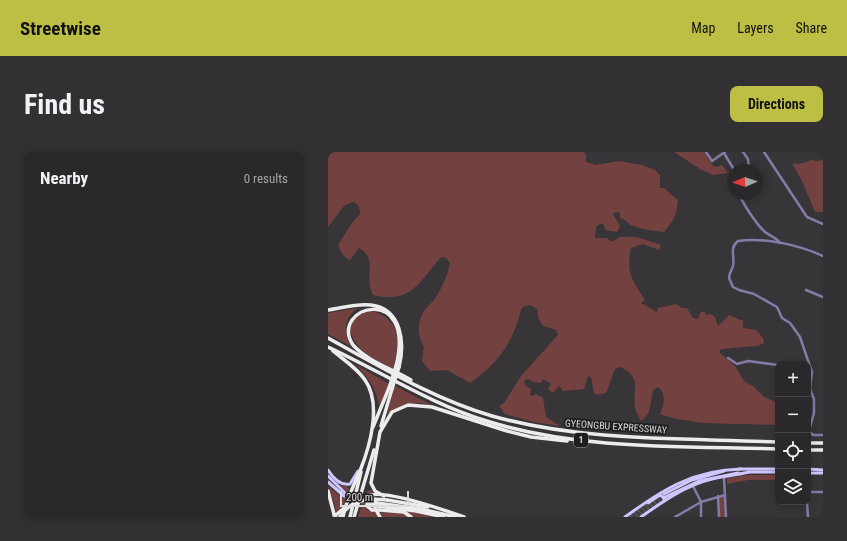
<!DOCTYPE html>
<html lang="en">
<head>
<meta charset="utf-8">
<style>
	body { margin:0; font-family:"Roboto Condensed",sans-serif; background:#323033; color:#f1f3f6 }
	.controls { position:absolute; right:12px; bottom:12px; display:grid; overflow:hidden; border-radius:8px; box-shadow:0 2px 10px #0003 }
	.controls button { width:36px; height:36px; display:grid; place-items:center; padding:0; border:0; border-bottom:1px solid #464447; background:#2a282b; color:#f1f3f6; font:20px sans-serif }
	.compass { position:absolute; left:399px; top:12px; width:36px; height:36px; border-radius:50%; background:#2a282b; box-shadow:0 2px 10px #0003; rotate:268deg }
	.scale { position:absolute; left:12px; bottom:10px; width:69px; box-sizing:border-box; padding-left:4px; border:2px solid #dedcde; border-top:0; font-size:11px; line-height:14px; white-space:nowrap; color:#dedcde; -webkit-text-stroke:3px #1f1d1f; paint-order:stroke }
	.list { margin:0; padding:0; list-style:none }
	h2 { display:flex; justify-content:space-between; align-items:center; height:52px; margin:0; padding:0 16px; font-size:17px }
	h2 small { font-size:13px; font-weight:400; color:#a5a6a9 }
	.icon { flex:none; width:22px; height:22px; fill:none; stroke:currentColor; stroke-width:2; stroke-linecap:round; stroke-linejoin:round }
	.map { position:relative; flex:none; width:495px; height:365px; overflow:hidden; border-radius:8px }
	header { display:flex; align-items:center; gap:24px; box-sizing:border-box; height:56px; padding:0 20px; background:#bcbf44; color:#111 }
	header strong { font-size:19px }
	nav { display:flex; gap:22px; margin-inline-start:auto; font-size:14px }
	.intro { display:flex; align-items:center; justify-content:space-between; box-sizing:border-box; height:96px; padding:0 24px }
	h1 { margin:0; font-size:28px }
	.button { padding:10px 18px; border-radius:8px; background:#bcbf44; color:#111; font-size:14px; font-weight:700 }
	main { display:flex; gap:24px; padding:0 24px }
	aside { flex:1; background:#2a282b; border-radius:8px; box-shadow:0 2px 10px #0003 }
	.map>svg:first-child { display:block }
	.green { fill:#734140 }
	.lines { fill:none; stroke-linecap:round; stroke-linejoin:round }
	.major-tunnel { stroke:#514e52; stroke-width:3; stroke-dasharray:3 1.5; stroke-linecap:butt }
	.minor { stroke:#847ba8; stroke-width:2.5 }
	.major { stroke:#d0c6fe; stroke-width:3 }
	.highway { stroke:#ececec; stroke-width:3.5 }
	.highway-bridge { stroke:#ececec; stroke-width:3.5 }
	.labels { text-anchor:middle; stroke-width:3.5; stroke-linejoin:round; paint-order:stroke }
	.shield { fill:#1f1d1f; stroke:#a5a3a5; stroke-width:1 }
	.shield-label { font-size:9px; font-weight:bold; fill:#dedcde }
	.street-label { font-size:10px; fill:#dedcde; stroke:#1f1d1f }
</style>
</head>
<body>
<header>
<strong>Streetwise</strong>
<nav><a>Map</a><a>Layers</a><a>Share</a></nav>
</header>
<div class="intro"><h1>Find us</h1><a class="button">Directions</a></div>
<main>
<aside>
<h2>Nearby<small>0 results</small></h2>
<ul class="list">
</ul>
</aside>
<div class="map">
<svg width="495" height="365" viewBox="0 0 495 365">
	<rect width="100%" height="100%" fill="#383539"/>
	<!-- green -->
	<g class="green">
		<path d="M0 0H256L258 3V10L268 13 291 9 314 13 327 18 332 23V36H336L350 48C349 62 345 70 336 80 325 79 314 77 303 73 299 71 298 67 292 66V61L288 60 285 62 292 74 289 80 278 78 275 72H272L268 75 267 86H279L283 90 292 85H309L333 93 331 98 315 92 303 96C298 122 304 127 317 148L313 151 329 160 330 156 348 152 354 156H359L365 166 370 167 372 161 376 159 378 163 383 162 387 165 390 174 401 163 415 169V176L428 178 435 186 436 191 429 194 393 197 391 200 408 215 416 229 425 234 436 245 450 251V273C411 271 369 275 332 262 336 253 339 242 330 235L325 238 321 260 315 268H312C311 264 308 260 307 256 304 237 315 227 293 215L287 217 278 241 269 243 266 241 263 225 260 224 256 237 235 239 231 234 225 241 220 237 223 232 215 227 213 231 206 230 200 227 196 229 198 234 203 237 202 242 204 244 208 242 215 246 218 265 232 274 206 270 177 262 171 254 176 251 193 224 230 183 228 178 215 174 211 168 209 157 202 153 195 155 193 158C185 191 170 211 142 231L119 218 102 219 94 209 96 195C90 186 89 173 94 163 96 157 102 153 106 148 113 138 120 123 122 111L118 106 113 105C91 130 84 152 45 143 35 127 51 106 31 96L22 108C15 105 13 100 10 93L24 71 32 62C32 56 31 52 25 50L16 54 0 75Z"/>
		<path d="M346 0H376L385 14 389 15 394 13 400 21 385 23 372 17Z"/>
		<path d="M484 8 489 9 495 8V60H487L474 29 465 13 466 11 471 12Z"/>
		<path d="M30 156C15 166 15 180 24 195L0 182V161Z"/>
		<path d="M40 158C73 165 73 189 65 217 48 207 29 201 23 181 21 177 20 174 22 169 26 162 32 159 40 158Z"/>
		<path d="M27 212 61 232 58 242 51 254C49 236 38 224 27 212Z"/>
		<path d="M67 234 108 255 93 251 77 252 59 262Z"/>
		<path d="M420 323H450V328H420L399 332V326Z"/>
		<path d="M3 326 13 334H19L21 337 16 352 8 362 6 350 0 334 15 347 18 339Z"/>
		<path d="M43 338 46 342 39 344 37 351 39 358 47 360 51 365H30L39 339Z"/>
		<path d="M396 344 397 365H392L391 345Z"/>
		<path d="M56 359 76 361 82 365H54L53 360Z"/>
		<path d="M78 359 107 365H85Z"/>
	</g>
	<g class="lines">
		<!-- major-tunnel -->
		<g class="major-tunnel">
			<path d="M16 344 26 349 40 353"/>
			<path d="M302 365 328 347"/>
			<path d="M308 365 336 345"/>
		</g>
		<!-- minor -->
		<g class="minor">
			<path d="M378 0 384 9 397 0"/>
			<path d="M415 0 420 7 421 18"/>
			<path d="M436 0 479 65 495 72"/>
			<path d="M396 1 405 16"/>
			<path d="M412 42C413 50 430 74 437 80 442 84 448 85 452 91"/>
			<path d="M495 104C471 93 436 85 410 89 401 96 407 104 405 114 404 118 401 121 401 126L405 135 411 138 426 142 449 155 454 166 462 171 472 185 484 220 482 237 486 247V261L481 279 485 283H495"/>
			<path d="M478 138 495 145"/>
			<path d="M400 206 409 212 420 209 450 213"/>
			<path d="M396 326 398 365"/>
			<path d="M365 334 373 350V365"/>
			<path d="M480 340H495"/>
			<path d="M390 344 391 365"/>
			<path d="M479 350 480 365"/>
			<path d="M347 365 373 350 397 343"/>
		</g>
		<!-- major -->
		<g class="major">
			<path d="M411 317H450"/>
			<path d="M480 317 495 318"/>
			<path d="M0 318C5 326 12 334 22 332L30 319"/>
			<path d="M420 320H450"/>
			<path d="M480 321H495"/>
			<path d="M0 324 17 341"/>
			<path d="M0 330 16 344"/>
			<path d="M336 342 364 328 396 319"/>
			<path d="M337 345 371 329 410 321"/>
			<path d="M320 351 332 343 335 345 336 347"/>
			<path d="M297 365C334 338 365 318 413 317"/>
			<path d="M313 365C334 350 358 333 384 327 396 324 409 323 421 320"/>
		</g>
		<!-- highway -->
		<g class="highway">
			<path d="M0 158C14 156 29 151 43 153 74 157 77 191 71 215"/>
			<path d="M0 186C53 215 106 247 164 264 257 290 355 286 450 290"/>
			<path d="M0 195C54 220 104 253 162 270 253 298 355 294 450 297"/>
			<path d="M5 199C16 208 29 216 37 228 54 252 42 294 32 319 25 334 18 349 15 365"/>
			<path d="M68 214C89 130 0 154 25 193 39 209 64 217 83 228"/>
			<path d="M53 274 64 237"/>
			<path d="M45 275 61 236"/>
			<path d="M480 291H495"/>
			<path d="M480 298H495"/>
			<path d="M0 339 6 362"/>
			<path d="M56 344 47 339 43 331 52 280 64 260 80 253 104 255 179 279 203 285 239 289"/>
			<path d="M59 348 100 355"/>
			<path d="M42 350 93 357 128 365"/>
			<path d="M41 353 88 359 116 365"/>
			<path d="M47 356 52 365"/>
			<path d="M44 358 39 354 40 344C55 336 119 359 136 365"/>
			<path d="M52 358 76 360 83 365"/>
			<path d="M6 365 16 356"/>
			<path d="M22 365 33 320"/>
			<path d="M26 365 46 298"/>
		</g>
		<!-- highway-bridge -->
		<g class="highway-bridge">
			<path d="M61 236 68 214"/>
			<path d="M64 237 71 215"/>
			<path d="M44 358H52"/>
			<path d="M6 362V365"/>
			<path d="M12 365C23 347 40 346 59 348"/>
		</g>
	</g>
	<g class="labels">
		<!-- shield labels -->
		<rect class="shield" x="246" y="281" width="14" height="14" rx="3"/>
		<g class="shield-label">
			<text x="253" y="291">1</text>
		</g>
		<!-- street labels -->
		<g class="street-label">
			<text transform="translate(288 274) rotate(4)" y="4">GYEONGBU EXPRESSWAY</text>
		</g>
	</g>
</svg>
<div class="controls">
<button>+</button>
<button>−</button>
<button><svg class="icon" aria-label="locate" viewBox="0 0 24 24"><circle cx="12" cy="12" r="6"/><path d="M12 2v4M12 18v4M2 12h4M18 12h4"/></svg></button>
<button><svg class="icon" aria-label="layers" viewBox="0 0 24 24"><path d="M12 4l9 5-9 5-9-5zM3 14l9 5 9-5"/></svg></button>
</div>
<svg class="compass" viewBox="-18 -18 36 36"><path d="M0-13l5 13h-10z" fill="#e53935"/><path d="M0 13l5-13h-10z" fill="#a5a6a9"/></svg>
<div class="scale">200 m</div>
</div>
</main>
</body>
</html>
